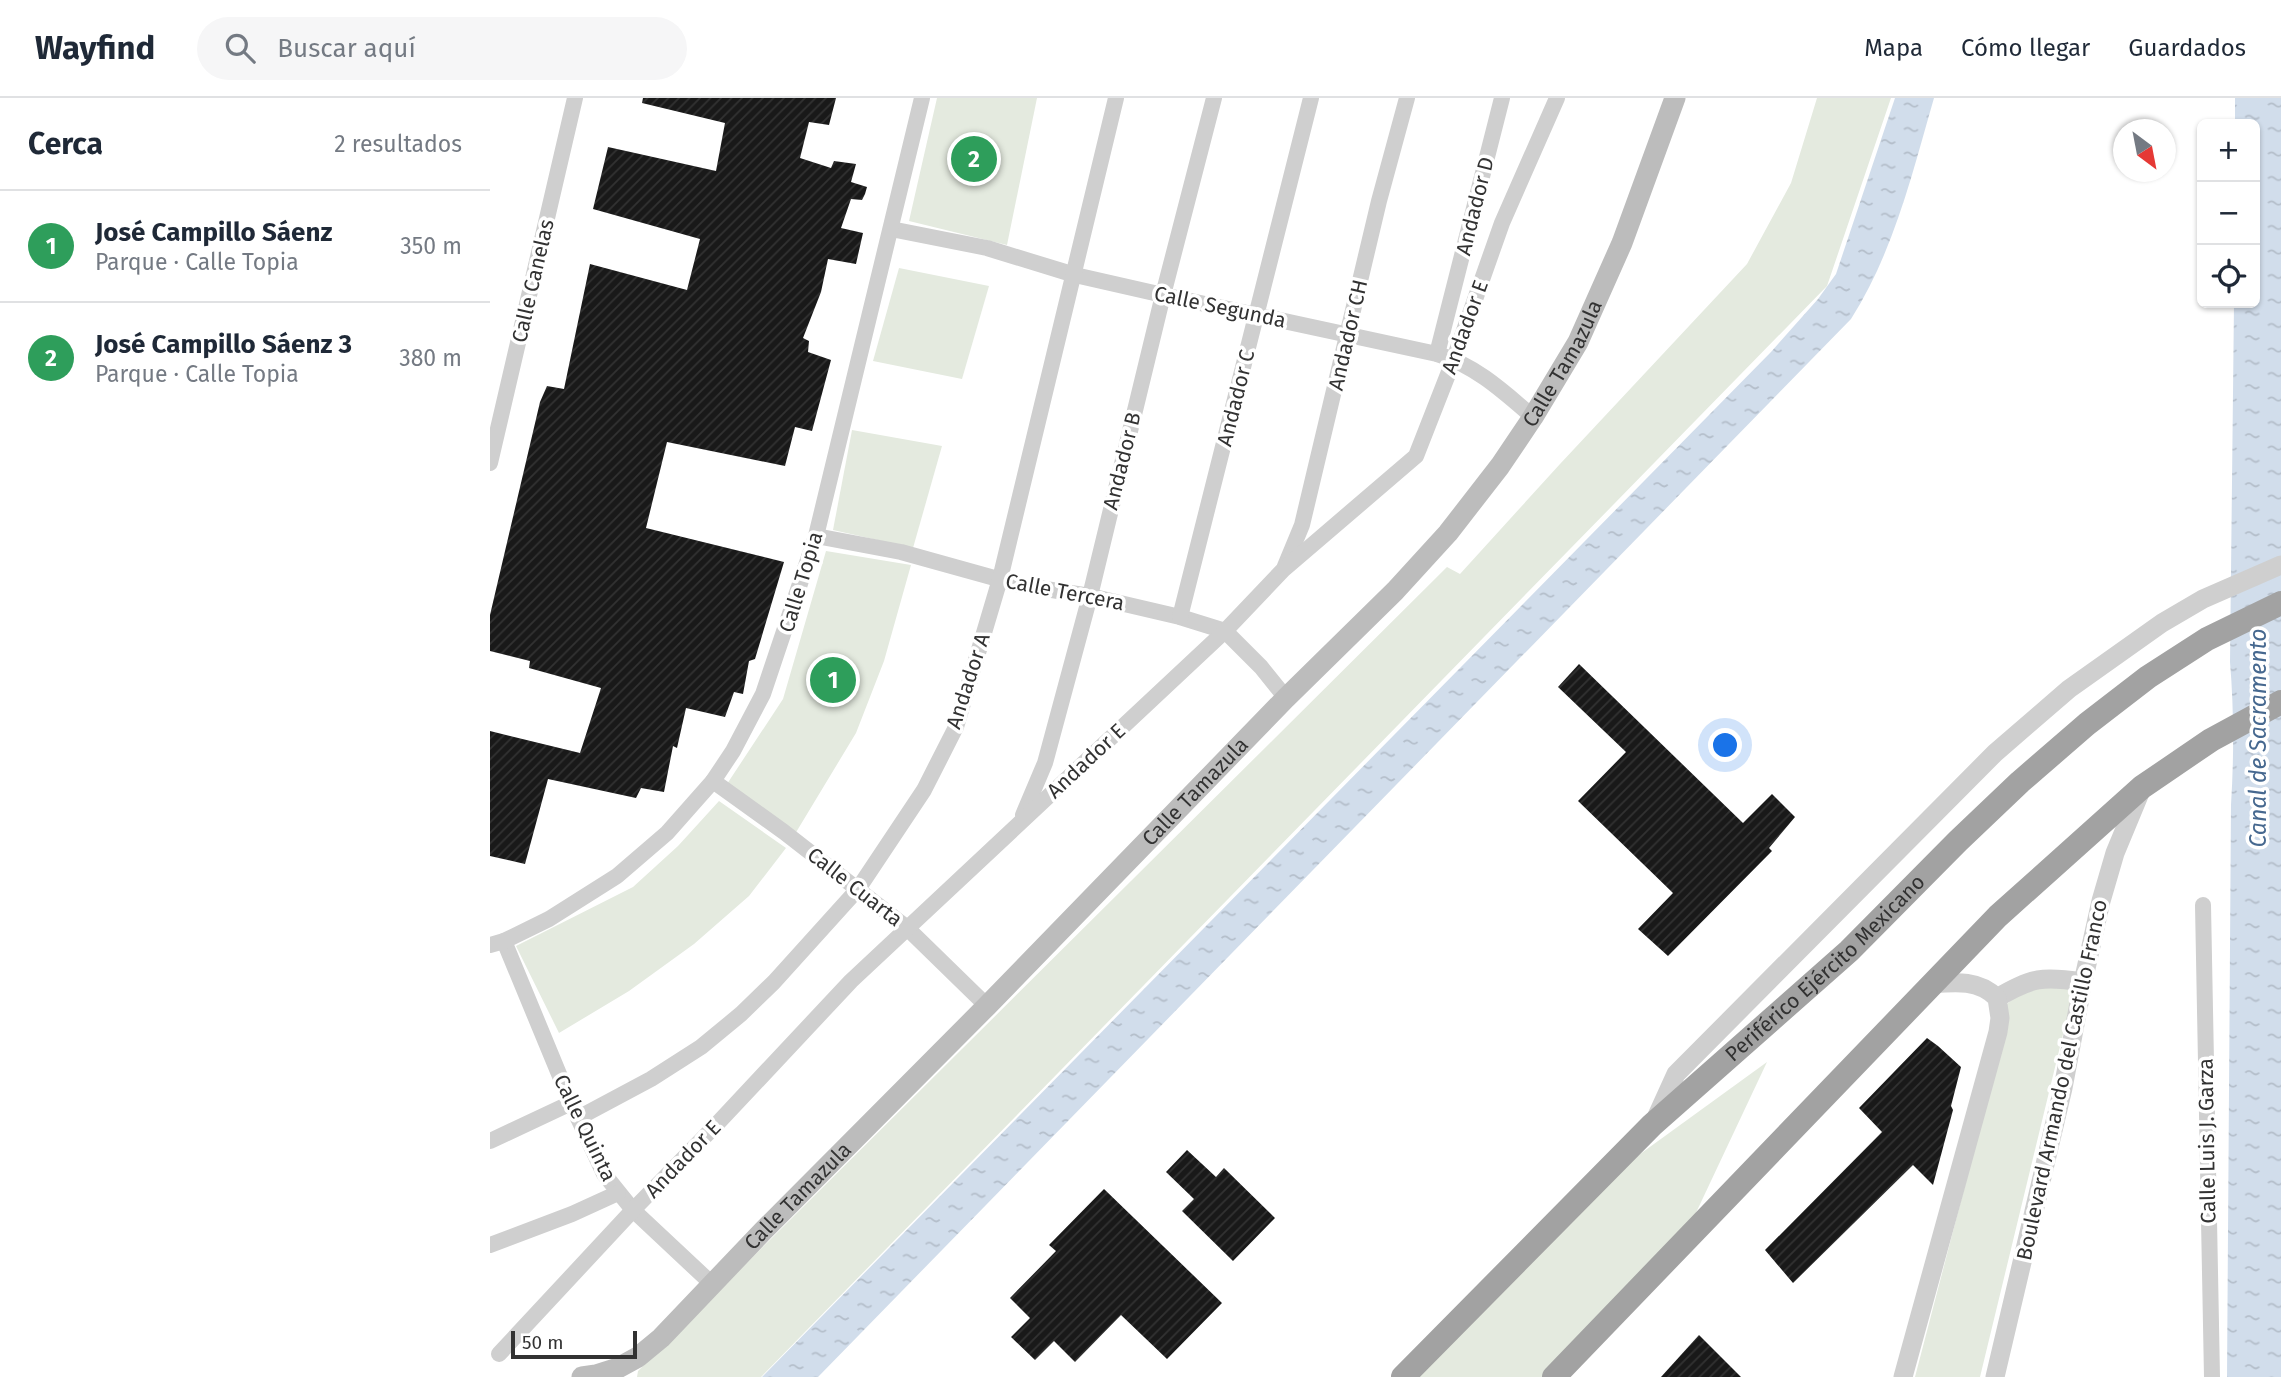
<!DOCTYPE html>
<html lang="es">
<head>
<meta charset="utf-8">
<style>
	body { margin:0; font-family:"Fira Sans",sans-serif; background:#f6f6f7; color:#1f2937 }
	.controls { position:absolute; right:21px; top:21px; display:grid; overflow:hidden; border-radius:10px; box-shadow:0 2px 5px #0004 }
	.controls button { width:63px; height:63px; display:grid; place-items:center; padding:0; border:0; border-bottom:2px solid #e0e1e3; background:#fff; color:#1f2937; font:35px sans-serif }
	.compass { position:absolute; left:1623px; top:21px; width:63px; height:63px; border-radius:50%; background:#fff; box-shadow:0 2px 5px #0004; rotate:148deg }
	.scale { position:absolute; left:21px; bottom:18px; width:126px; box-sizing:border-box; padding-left:7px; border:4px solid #323232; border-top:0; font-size:19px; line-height:24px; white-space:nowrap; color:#323232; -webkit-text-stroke:5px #fff; paint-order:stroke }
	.you { position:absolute; left:1236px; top:648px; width:24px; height:24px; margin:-18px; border:5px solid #fff; border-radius:50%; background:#1a73e8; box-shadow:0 0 0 10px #1a73e833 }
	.badge { display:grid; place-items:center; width:46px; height:46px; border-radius:50%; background:#d85146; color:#fff; font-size:23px; font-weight:700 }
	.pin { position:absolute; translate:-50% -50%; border:4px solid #fff; box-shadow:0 2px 7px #0006 }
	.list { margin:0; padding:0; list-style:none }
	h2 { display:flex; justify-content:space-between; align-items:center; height:91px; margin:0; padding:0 28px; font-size:30px }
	h2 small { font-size:23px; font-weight:400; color:#747a83 }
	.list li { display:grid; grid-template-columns:46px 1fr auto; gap:21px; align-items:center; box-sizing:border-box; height:112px; padding:0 28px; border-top:2px solid #e0e1e3 }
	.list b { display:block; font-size:26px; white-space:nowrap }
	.list p { margin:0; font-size:23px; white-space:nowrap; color:#747a83 }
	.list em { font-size:23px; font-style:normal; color:#747a83 }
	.icon { flex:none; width:38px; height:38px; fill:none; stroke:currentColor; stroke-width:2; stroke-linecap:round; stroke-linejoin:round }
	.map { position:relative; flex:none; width:1791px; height:1279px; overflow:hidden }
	header { display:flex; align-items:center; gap:42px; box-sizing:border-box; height:98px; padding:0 35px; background:#fff; border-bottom:2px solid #e0e1e3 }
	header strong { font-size:33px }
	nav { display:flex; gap:38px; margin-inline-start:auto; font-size:24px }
	.search { width:490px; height:63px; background:#f6f6f7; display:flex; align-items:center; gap:18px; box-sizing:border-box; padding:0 24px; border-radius:38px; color:#747a83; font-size:26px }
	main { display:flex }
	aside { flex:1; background:#fff }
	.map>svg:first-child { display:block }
	.park { fill:#e4eadf }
	.water { fill:url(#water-ripples) }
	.building { fill:url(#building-hatch) }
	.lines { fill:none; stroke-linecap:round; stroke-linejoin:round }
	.minor { stroke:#cfcfcf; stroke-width:16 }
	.tertiary { stroke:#cfcfcf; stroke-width:19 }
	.secondary { stroke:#bcbcbc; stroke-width:21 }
	.trunk { stroke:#a2a2a2; stroke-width:24 }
	.labels { text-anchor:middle; stroke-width:7; stroke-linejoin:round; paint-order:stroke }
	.street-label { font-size:21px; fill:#323232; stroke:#fff }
	.water-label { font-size:23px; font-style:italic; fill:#46688f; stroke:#fff }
</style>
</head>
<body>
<header>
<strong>Wayfind</strong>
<div class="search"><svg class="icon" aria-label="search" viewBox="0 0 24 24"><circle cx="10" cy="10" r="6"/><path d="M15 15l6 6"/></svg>Buscar aquí</div>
<nav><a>Mapa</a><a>Cómo llegar</a><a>Guardados</a></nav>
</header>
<main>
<aside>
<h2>Cerca<small>2 resultados</small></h2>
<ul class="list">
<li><span class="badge" style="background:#2e9e5b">1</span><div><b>José Campillo Sáenz</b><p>Parque · Calle Topia</p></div><em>350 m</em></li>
<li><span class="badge" style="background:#2e9e5b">2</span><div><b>José Campillo Sáenz 3</b><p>Parque · Calle Topia</p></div><em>380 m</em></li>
</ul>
</aside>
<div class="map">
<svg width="1791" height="1279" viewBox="0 0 1791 1279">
	<defs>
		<pattern id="water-ripples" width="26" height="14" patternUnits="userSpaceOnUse" patternTransform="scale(1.75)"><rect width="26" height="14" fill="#d1ddeb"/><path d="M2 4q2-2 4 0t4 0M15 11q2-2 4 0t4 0" fill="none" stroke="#b4beca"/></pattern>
		<pattern id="building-hatch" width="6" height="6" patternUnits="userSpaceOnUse" patternTransform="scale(1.75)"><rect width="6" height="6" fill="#191919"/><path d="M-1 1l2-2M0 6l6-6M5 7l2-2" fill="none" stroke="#323232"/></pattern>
	</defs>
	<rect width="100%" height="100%" fill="#fff"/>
	<!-- park -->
	<g class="park">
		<path d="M447 0H547L517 147 419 123Z"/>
		<path d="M1327 0H1401L1337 188 271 1279H147L148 1273 957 469 970 476 1070 366 1257 166 1301 85Z"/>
		<path d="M409 170 499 188 472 281 383 263Z"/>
		<path d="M362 332 452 348 423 450 343 432Z"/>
		<path d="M336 453 421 467 394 563 366 635 305 736 237 686 293 601Z"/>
		<path d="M229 703 296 750 259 798 204 846 139 893 69 935 26 848 143 789 188 748Z"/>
		<path d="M1557 886 1584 891 1490 1279H1425L1515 934 1517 906 1531 894Z"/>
		<path d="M1277 964 1196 1136 1057 1279H920L1135 1067Z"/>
	</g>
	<!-- water -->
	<g class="water">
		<path d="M1405 0H1444C1422 76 1404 153 1361 221L328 1279H272L1281 254 1328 201 1346 176Z"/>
		<path d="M1745 0H1791V1279H1737L1741 707C1744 659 1744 612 1740 564L1744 205H1765V26H1745Z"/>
	</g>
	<!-- building -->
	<g class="building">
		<path d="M153 0H346L339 27 319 24 310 60 341 70 344 63 366 66 361 84 377 89 375 96 372 102 361 101 351 130 373 135 366 166 338 161 331 194 313 240 319 243 318 254 341 262 322 333 305 329 295 368 177 344 156 430 294 464 265 561 259 563 253 596 244 594 235 619 196 610 187 650 183 648 174 694 151 690 146 700 58 681 35 766 0 758V633L90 655 111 590 39 570 40 563 0 553V517L50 304 57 288 74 291 100 166 197 192 210 141 103 111 118 49 226 73 235 25 152 5Z"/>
		<path d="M1089 566 1253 725 1282 696 1305 719 1279 750 1282 753 1178 858 1148 831 1183 795 1088 703 1136 654 1068 589Z"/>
		<path d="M1437 940 1448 948 1471 969 1461 1008 1463 1012 1443 1087 1423 1067 1303 1185 1275 1152 1392 1034 1369 1010Z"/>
		<path d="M697 1052 726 1079 734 1070 785 1120 743 1163 692 1113 704 1101 676 1074Z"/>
		<path d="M614 1091 732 1205 677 1261 631 1217 585 1264 564 1243 545 1262 521 1239 540 1220 520 1200 566 1153 559 1147Z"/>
		<path d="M1209 1237 1251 1279H1171Z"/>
	</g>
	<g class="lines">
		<!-- minor -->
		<g class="minor">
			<path d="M401 131 497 150 585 177 673 197 947 256C985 267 1014 294 1043 319"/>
			<path d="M947 256 1012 0"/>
			<path d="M0 365 85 0"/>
			<path d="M326 438 411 454 530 487 600 498 690 519 735 533 771 569 796 600"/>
			<path d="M795 468 812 427 889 103 917 0"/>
			<path d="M690 519 821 0"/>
			<path d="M223 683 294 734 416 829 497 908"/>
			<path d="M533 717 555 665 600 498 673 197 724 0"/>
			<path d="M1713 807 1722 1279"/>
			<path d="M14 843 81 1005 114 1076 143 1112 222 1186"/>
			<path d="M0 847 14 843 59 821 127 778 177 735 223 683 243 653 273 596 326 438 432 0"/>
			<path d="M88 1020 161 981 211 949 251 916 284 884 368 791 434 692 466 629 510 481 626 0"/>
			<path d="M0 1043 81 1005"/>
			<path d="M0 1147 82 1116 128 1095"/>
			<path d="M9 1256 143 1112 226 1027 361 883 735 533 793 472 926 358 964 261 1012 125 1067 0"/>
		</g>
		<!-- tertiary -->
		<g class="tertiary">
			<path d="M1507 900C1542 879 1553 878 1593 884"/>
			<path d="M1166 1020 1186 976 1505 655 1579 591 1672 525 1713 501 1791 467"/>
			<path d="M1413 1279 1508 934 1510 920 1507 900C1489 881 1464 884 1441 886"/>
			<path d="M1505 1279 1573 990 1593 884 1611 803 1625 755 1652 690"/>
		</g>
		<!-- secondary -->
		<path class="secondary" id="s1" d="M92 1279 106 1277 128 1270 148 1259 171 1240 273 1133 497 908 796 600 905 493 958 435 1010 368 1043 319 1088 244 1132 145 1185 0"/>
		<!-- trunk -->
		<g class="trunk">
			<path id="s2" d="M913 1279 1162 1027 1359 853 1468 743 1530 684 1597 626 1658 579 1717 541 1791 505"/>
			<path d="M1064 1279 1508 818 1652 689 1721 642 1791 604"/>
		</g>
	</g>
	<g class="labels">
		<!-- street labels -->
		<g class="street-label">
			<text transform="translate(985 108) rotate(-76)" y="7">Andador D</text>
			<text transform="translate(43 183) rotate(-77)" y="7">Calle Canelas</text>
			<text transform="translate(730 209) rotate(12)" y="7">Calle Segunda</text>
			<text transform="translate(975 229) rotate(-70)" y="7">Andador E</text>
			<text transform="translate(858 237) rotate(-77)" y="7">Andador CH</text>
			<text dy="7" stroke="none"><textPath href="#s1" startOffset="1421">Calle Tamazula</textPath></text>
			<text transform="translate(746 300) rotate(-76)" y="7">Andador C</text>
			<text transform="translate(632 363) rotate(-76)" y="7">Andador B</text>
			<text transform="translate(311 484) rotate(-73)" y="7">Calle Topia</text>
			<text transform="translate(575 494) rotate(11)" y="7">Calle Tercera</text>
			<text transform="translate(478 583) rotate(-72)" y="7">Andador A</text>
			<text transform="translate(596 663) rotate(-43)" y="7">Andador E</text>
			<text dy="7" stroke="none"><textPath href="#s1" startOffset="854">Calle Tamazula</textPath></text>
			<text transform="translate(365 789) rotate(38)" y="7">Calle Cuarta</text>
			<text dy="7" stroke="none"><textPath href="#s2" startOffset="588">Periférico Ejército Mexicano</textPath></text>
			<text transform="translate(1572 982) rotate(-78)" y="7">Boulevard Armando del Castillo Franco</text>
			<text transform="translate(95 1030) rotate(64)" y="7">Calle Quinta</text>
			<text transform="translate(1717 1043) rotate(-91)" y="7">Calle Luis J. Garza</text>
			<text transform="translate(193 1061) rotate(-46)" y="7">Andador E</text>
			<text dy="7" stroke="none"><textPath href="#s1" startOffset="287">Calle Tamazula</textPath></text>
		</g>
		<!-- water labels -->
		<g class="water-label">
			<text transform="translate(1768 640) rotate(-90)" y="8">Canal de Sacramento</text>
		</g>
	</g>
</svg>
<div class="controls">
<button>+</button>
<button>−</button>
<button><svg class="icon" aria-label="locate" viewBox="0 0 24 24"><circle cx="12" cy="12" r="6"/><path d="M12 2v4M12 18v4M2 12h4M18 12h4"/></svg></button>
</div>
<svg class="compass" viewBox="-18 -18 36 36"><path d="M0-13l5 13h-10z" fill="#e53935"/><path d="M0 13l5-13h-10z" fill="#747a83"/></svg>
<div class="scale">50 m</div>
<div class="you"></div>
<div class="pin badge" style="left:343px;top:582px;background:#2e9e5b">1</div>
<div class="pin badge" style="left:484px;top:61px;background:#2e9e5b">2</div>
</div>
</main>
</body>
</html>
